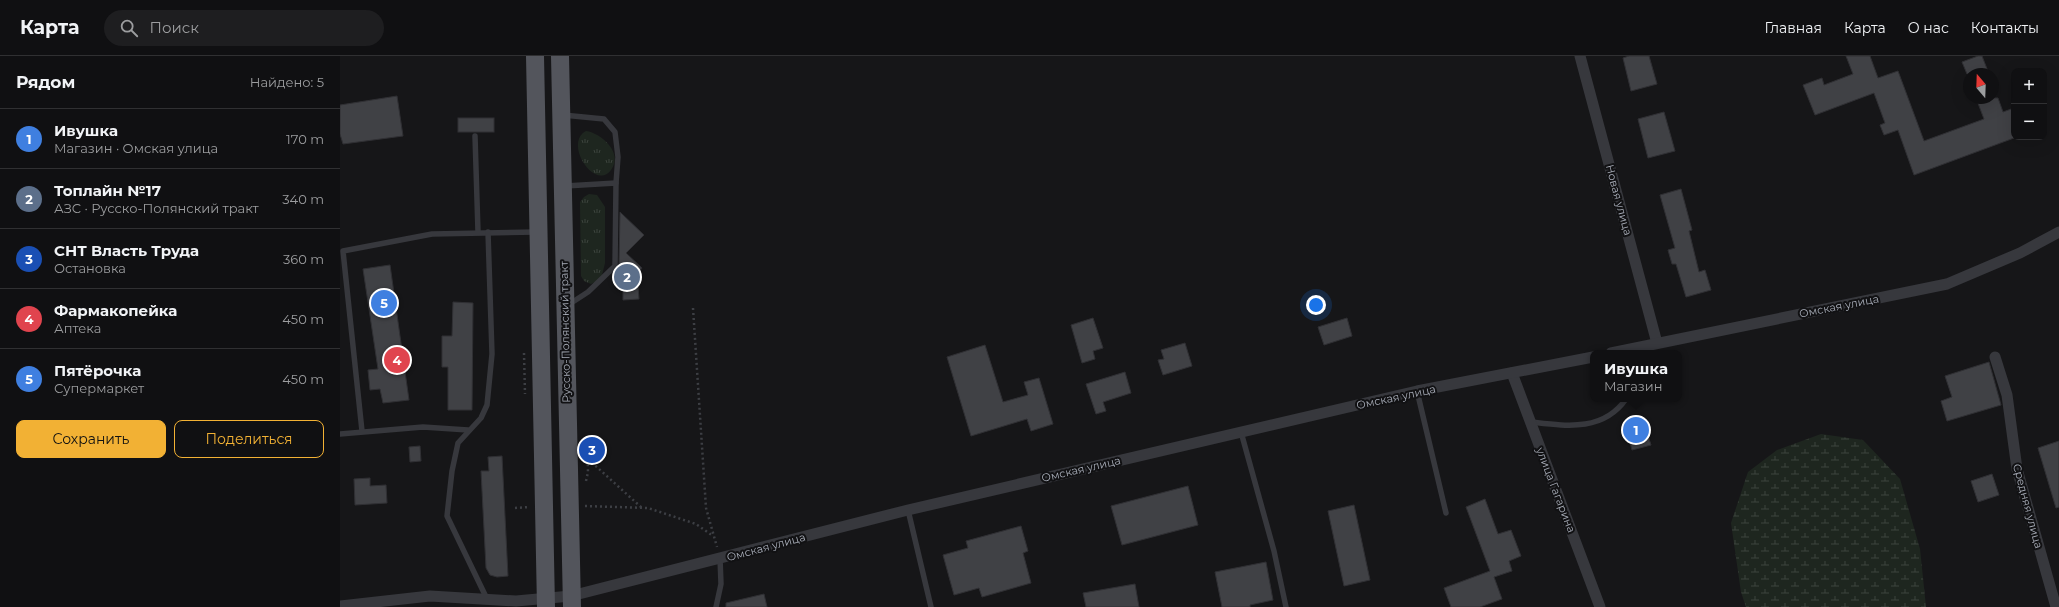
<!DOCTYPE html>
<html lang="ru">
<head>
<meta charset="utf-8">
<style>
	body { margin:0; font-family:Montserrat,sans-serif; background:#1e1e20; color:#f1f3f6 }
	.controls { position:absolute; right:12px; top:12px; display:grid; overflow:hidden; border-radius:8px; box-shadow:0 4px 16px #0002 }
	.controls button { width:36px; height:36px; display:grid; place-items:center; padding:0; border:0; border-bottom:1px solid #303032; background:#101012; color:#f1f3f6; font:20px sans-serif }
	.compass { position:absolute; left:1623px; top:12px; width:36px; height:36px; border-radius:50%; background:#101012; box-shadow:0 4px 16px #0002; rotate:341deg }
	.you { position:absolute; left:976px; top:249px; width:14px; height:14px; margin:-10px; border:3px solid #fff; border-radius:50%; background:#1a73e8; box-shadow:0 0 0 6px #1a73e833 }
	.badge { display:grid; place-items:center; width:26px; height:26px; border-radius:50%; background:#f2b134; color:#fff; font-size:13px; font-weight:700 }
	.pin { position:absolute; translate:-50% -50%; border:2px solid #fff; box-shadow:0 1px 4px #0006 }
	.popup { position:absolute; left:1250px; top:294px; width:92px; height:52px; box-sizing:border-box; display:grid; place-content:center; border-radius:8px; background:#101012; filter:drop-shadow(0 1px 3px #0005); font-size:13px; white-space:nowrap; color:#9c9d9f }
	.popup b { font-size:15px; color:#f1f3f6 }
	.popup::after { content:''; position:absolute; left:50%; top:100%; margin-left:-8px; border:8px solid transparent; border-top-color:#101012 }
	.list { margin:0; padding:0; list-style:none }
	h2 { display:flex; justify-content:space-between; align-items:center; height:52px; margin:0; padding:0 16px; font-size:17px }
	h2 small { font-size:13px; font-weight:400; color:#9c9d9f }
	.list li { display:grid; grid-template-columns:26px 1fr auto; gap:12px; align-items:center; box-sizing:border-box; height:60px; padding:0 16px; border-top:1px solid #303032 }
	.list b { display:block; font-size:15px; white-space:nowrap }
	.list p { margin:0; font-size:13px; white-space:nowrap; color:#9c9d9f }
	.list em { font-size:13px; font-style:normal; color:#9c9d9f }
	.actions { display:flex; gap:8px; padding:12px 16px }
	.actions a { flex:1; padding:9px 0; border:1px solid #f2b134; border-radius:8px; text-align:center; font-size:14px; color:#f2b134 }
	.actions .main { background:#f2b134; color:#111 }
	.icon { flex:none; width:22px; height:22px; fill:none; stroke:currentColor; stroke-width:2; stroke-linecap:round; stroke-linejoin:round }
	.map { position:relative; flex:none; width:1719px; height:551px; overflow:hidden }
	header { display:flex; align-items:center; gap:24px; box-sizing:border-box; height:56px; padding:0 20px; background:#101012; border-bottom:1px solid #303032 }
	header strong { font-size:19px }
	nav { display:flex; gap:22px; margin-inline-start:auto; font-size:14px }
	.search { width:280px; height:36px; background:#1e1e20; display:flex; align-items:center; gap:10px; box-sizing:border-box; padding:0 14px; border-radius:22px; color:#9c9d9f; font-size:15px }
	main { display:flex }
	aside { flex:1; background:#101012 }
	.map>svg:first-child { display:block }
	.grass { fill:url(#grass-tufts) }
	.wetland { fill:url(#wetland-marsh) }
	.building { fill:#404145; stroke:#303034 }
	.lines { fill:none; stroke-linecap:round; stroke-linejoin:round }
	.path { stroke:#3d3f44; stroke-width:2.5; stroke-dasharray:2 3; stroke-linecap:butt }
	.lane { stroke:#37383d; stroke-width:5.5 }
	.street { stroke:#37383d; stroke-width:11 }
	.primary { stroke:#53555c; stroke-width:18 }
	.labels { text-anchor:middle; stroke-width:4; stroke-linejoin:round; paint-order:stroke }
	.street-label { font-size:11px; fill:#a8adb8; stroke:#111113 }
</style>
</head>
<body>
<header>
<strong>Карта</strong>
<div class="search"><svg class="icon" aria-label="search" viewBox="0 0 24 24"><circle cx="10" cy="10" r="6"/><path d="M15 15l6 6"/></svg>Поиск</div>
<nav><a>Главная</a><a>Карта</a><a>О нас</a><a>Контакты</a></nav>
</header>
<main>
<aside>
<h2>Рядом<small>Найдено: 5</small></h2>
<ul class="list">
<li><span class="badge" style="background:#3f7fe0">1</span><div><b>Ивушка</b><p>Магазин · Омская улица</p></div><em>170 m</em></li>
<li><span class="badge" style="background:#5c6f8a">2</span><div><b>Топлайн №17</b><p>АЗС · Русско-Полянский тракт</p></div><em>340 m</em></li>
<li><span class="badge" style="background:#1a4fb4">3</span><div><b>СНТ Власть Труда</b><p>Остановка</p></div><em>360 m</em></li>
<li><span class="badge" style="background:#e0444e">4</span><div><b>Фармакопейка</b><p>Аптека</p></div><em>450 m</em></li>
<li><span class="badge" style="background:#3f7fe0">5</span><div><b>Пятёрочка</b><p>Супермаркет</p></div><em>450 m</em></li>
</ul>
<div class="actions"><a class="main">Сохранить</a><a>Поделиться</a></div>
</aside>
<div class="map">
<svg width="1719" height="551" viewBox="0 0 1719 551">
	<defs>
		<pattern id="grass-tufts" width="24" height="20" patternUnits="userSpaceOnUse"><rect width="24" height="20" fill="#1e261f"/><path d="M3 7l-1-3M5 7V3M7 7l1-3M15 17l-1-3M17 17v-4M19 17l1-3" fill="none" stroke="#3c433d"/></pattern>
		<pattern id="wetland-marsh" width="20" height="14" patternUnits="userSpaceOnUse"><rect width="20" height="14" fill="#1e261f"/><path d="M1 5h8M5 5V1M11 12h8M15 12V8" fill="none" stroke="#3c433d"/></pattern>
	</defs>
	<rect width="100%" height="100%" fill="#161618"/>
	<!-- grass -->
	<g class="grass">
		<path d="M246 75C261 77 284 97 271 114 255 136 223 87 246 75Z"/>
		<path d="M249 138 257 139 265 151V207L262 219 257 225 251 228 244 225 241 220 240 146 244 141Z"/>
	</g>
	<!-- wetland -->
	<path class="wetland" d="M1481 378 1523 384 1560 423 1580 493 1586 551H1406L1401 536 1391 467 1408 416 1437 394Z"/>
	<!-- building -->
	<g class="building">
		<path d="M1289 0H1309L1317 28 1291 35 1283 2Z"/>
		<path d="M1506 0H1530L1538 22 1558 15 1584 85 1644 63 1636 42H1658L1663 56 1674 52V82L1574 119 1558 74 1544 79 1540 69 1545 67 1534 37 1475 59 1463 29 1482 22 1484 29 1513 18Z"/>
		<path d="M1638 0H1642L1649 18H1627L1622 6Z"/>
		<path d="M57 40 63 80 3 88 0 78V49Z"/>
		<path d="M1324 56 1335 95 1308 102 1298 63Z"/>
		<rect x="118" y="62" width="36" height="14"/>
		<path d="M1341 133 1352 174 1349 175 1359 216 1365 214 1371 234 1346 241 1336 208H1332L1328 194 1335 192 1320 139Z"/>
		<path d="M280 156 304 179 286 197 302 212 297 218 299 243 283 244V212L279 208Z"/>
		<path d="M50 209 69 344 43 347 40 333 30 334 28 314 38 313 23 213Z"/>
		<path d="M113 246 133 247 132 354H108V311H102V280H112Z"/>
		<path d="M753 262 763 292 753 295 755 303 742 307 731 269Z"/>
		<path d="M1007 262 1012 280 984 289 978 271Z"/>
		<path d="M845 287 852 310 823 319 818 304 824 303 821 294Z"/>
		<path d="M645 289 663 346 688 339 684 326 699 322 713 368 691 375 687 363 631 380 607 301Z"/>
		<path d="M1649 306 1661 349 1607 365 1601 345 1612 341 1605 320Z"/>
		<path d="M785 316 791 337 763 346 766 355 756 358 746 328Z"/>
		<path d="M1304 367 1311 389 1292 394 1286 372Z"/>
		<path d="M1719 385V451L1716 452 1698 392Z"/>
		<path d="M80 390 81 405 70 406 69 391Z"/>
		<path d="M162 400 168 520 157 521 150 519 146 512 141 415H149L148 401Z"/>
		<path d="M1652 418 1659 439 1638 446 1631 425Z"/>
		<path d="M30 422V430L46 429 47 447 15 449 14 423Z"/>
		<path d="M848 430 858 469 782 489 771 450Z"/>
		<path d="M1145 443 1158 478 1171 474 1181 500 1169 505 1172 515 1154 521 1162 543 1140 551H1111L1104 532 1150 515 1126 451Z"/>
		<path d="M1014 449 1030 524 1004 530 988 455Z"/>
		<path d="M681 470 688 495 683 497 691 527 642 541 639 532 614 539 603 499 628 492 626 485Z"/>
		<path d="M926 506 933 544 910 549V551H882L875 516Z"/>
		<path d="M795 528 799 551H746L743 537Z"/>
		<path d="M424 538 427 551H386V547Z"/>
	</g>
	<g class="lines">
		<!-- path -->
		<g class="path">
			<path d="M353 252 366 452 377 491"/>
			<path d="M184 297 185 338"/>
			<path d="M248 403 302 452"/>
			<path d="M246 425 248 416 247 380"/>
			<path d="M245 450 308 452 356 468 373 480"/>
			<path d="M175 452 189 451"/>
		</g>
		<!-- lane -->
		<g class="lane">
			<path d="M223 59 264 63 275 76 278 101 276 127"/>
			<path d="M135 80 138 176"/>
			<path d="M225 130 276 127 275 210 248 236 228 249"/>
			<path d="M1077 335 1106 457"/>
			<path d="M1191 366C1226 370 1263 376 1286 343"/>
			<path d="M22 375 3 195 92 178 196 176"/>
			<path d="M901 376 934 495 946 551"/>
			<path d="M0 378 83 371 128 374"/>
			<path d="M568 454 591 551"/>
			<path d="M147 543 107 460 112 415 118 387 141 362 147 349 152 298 148 176"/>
			<path d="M376 551 381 528 380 502"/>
		</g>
		<!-- street -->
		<g class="street">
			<path d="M1240 0 1317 287"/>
			<path d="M1271 297 1607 228 1680 197 1719 176"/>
			<path d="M1655 301 1667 339 1677 413 1716 551"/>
			<path d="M1172 317 1260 551"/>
			<path d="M0 550 90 540 176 545 231 540 568 454 1077 335 1253 301"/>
		</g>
		<!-- primary -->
		<g class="primary">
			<path d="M195 0 206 551"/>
			<path d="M220 0 232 551"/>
		</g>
	</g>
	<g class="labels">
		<!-- street labels -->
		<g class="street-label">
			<text transform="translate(1279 144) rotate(75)" y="4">Новая улица</text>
			<text transform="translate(1499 250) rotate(-11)" y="4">Омская улица</text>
			<text transform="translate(225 276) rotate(-91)" y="4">Русско-Полянский тракт</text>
			<text transform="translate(1056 341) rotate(-12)" y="4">Омская улица</text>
			<text transform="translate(741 413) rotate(-13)" y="4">Омская улица</text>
			<text transform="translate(1216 434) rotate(69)" y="4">улица Гагарина</text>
			<text transform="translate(1688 450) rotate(75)" y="4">Средняя улица</text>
			<text transform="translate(426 491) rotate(-15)" y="4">Омская улица</text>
		</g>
	</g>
</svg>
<div class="controls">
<button>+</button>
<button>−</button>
</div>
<svg class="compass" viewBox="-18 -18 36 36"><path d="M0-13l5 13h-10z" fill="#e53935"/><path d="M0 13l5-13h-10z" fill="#9c9d9f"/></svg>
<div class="you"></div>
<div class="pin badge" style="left:1296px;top:374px;background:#3f7fe0">1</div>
<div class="popup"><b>Ивушка</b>Магазин</div>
<div class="pin badge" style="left:287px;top:221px;background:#5c6f8a">2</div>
<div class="pin badge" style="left:252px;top:394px;background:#1a4fb4">3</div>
<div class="pin badge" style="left:57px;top:304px;background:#e0444e">4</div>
<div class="pin badge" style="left:44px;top:247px;background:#3f7fe0">5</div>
</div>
</main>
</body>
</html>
